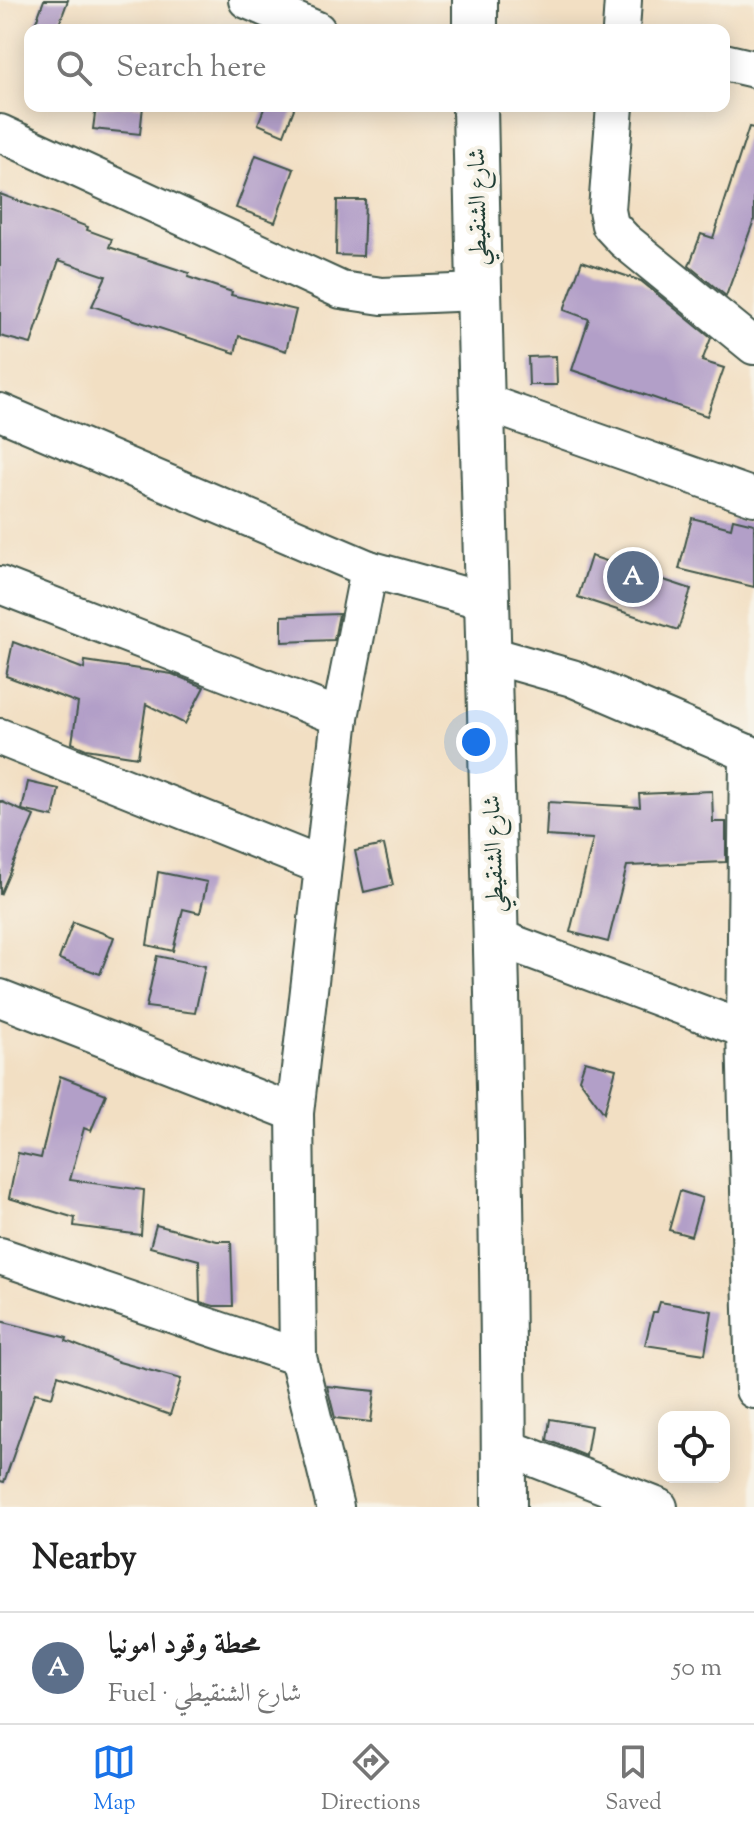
<!DOCTYPE html>
<html lang="en">
<head>
<meta charset="utf-8">
<style>
	body { margin:0; font-family:"Sorts Mill Goudy",Amiri,serif; background:#f6f6f6; color:#222 }
	.controls { position:absolute; right:24px; bottom:24px; display:grid; overflow:hidden; border-radius:16px; box-shadow:0 4px 20px #0003 }
	.controls button { width:72px; height:72px; display:grid; place-items:center; padding:0; border:0; border-bottom:2px solid #e0e0e0; background:#fff; color:#222; font:40px sans-serif }
	.you { position:absolute; left:476px; top:742px; width:28px; height:28px; margin:-20px; border:6px solid #fff; border-radius:50%; background:#1a73e8; box-shadow:0 0 0 12px #1a73e833 }
	.badge { display:grid; place-items:center; width:52px; height:52px; border-radius:50%; background:#1a73e8; color:#fff; font-size:26px; font-weight:700 }
	.pin { position:absolute; translate:-50% -50%; border:4px solid #fff; box-shadow:0 2px 8px #0006 }
	.list { margin:0; padding:0; list-style:none }
	h2 { display:flex; justify-content:space-between; align-items:center; height:104px; margin:0; padding:0 32px; font-size:34px }
	h2 small { font-size:26px; font-weight:400; color:#767676 }
	.list li { display:grid; grid-template-columns:52px 1fr auto; gap:24px; align-items:center; box-sizing:border-box; height:112px; padding:0 32px; border-top:2px solid #e0e0e0 }
	.list b { display:block; font-size:30px; white-space:nowrap }
	.list p { margin:0; font-size:26px; white-space:nowrap; color:#767676 }
	.list em { font-size:26px; font-style:normal; color:#767676 }
	.icon { flex:none; width:44px; height:44px; fill:none; stroke:currentColor; stroke-width:2; stroke-linecap:round; stroke-linejoin:round }
	.map { position:relative; flex:none; width:754px; height:1507px; overflow:hidden }
	.search { position:absolute; background:#fff; box-shadow:0 4px 20px #0003; left:24px; right:24px; top:24px; height:88px; display:flex; align-items:center; gap:20px; box-sizing:border-box; padding:0 28px; border-radius:16px; color:#767676; font-size:30px }
	.sheet { height:216px; background:#fff }
	nav { display:flex; justify-content:space-around; align-items:center; box-sizing:border-box; height:112px; border-top:2px solid #e0e0e0; background:#fff; font-size:22px; color:#767676 }
	nav a { display:grid; justify-items:center; gap:4px }
	nav .on { color:#1a73e8 }
	.map>svg:first-child { display:block }
	.building { fill:#b29fc8 }
	.lines { fill:none; stroke-linecap:round; stroke-linejoin:round }
	.street-casing { stroke:#3f5549; stroke-width:40 }
	.secondary-casing { stroke:#3f5549; stroke-width:48 }
	.street { stroke:#fff; stroke-width:36 }
	.secondary { stroke:#fff; stroke-width:44 }
	.labels { text-anchor:middle; stroke-width:8; stroke-linejoin:round; paint-order:stroke }
	.street-label { font-size:24px; fill:#1f3d34; stroke:#f7f3e8 }
</style>
</head>
<body>
<div class="map">
<svg width="754" height="1507" viewBox="0 0 754 1507">
	<rect width="100%" height="100%" fill="#f7f3e8"/>
	<filter id="ink" filterUnits="userSpaceOnUse"><feTurbulence type="fractalNoise" baseFrequency=".0125" numOctaves="2"/><feDisplacementMap in="SourceGraphic" scale="16" xChannelSelector="R" yChannelSelector="G"/><feConvolveMatrix kernelMatrix="1 2 1 2 8 2 1 2 1" color-interpolation-filters="sRGB"/></filter>
	<filter id="wash" filterUnits="userSpaceOnUse"><feTurbulence type="fractalNoise" baseFrequency=".006" numOctaves="4" result="noise"/><feDisplacementMap in="SourceGraphic" scale="32" xChannelSelector="R" yChannelSelector="G"/><feGaussianBlur stdDeviation="1.8" result="paint"/><feColorMatrix in="noise" values="0 0 0 0 0 0 0 0 0 0 0 0 0 0 0 0 0 1.4 0 .05"/><feComposite in="paint" operator="in"/></filter>
	<g filter="url(#wash)">
		<rect width="100%" height="100%" fill="#f2dfc3"/>
		<g id="blocks">
			<!-- building -->
			<g class="building">
				<path d="M44 0H68L57 30H33Z"/>
				<path d="M96 106H143L140 134 93 129Z"/>
				<path d="M265 106H295L284 135 258 124Z"/>
				<path d="M749 127 754 128V220L726 296 689 266 701 234 713 238Z"/>
				<path d="M256 155 294 169 275 222 236 208Z"/>
				<path d="M0 194 88 227 87 230 112 239 109 247 189 273 188 277 232 292 231 295 296 310 286 351 239 336 235 353 92 306 106 276 59 260 31 344 0 336Z"/>
				<path d="M337 200H365L363 256 336 255Z"/>
				<path d="M582 261 641 281 711 338 702 361 724 368 707 416 572 370 589 319 564 310Z"/>
				<path d="M556 356 557 385H529L528 357Z"/>
				<path d="M692 518 731 528 733 519 754 524V587L679 569Z"/>
				<path d="M591 556 691 589 678 630 578 597Z"/>
				<path d="M339 614 334 640 282 642V616Z"/>
				<path d="M13 642 84 669 85 661 172 674 204 687 185 724 146 704 138 757 86 749 72 743 78 703 6 676Z"/>
				<path d="M28 782 59 789 53 817 22 810Z"/>
				<path d="M712 791 713 822H726V862L627 866 608 942 570 932 593 839 546 836 548 802 640 807 639 794Z"/>
				<path d="M0 801 34 816 0 895Z"/>
				<path d="M384 845 393 885 364 892 355 851Z"/>
				<path d="M158 872 207 882 200 913 183 909 173 951 147 945Z"/>
				<path d="M73 922 114 937 100 974 59 959Z"/>
				<path d="M157 956 205 966 195 1013 146 1007Z"/>
				<path d="M585 1061 616 1069 604 1113 579 1079Z"/>
				<path d="M60 1076 106 1094 91 1131 84 1128 70 1180 144 1190 141 1235 74 1226 75 1218 9 1198 18 1153 41 1158Z"/>
				<path d="M680 1191 702 1198 691 1236 669 1230Z"/>
				<path d="M156 1225 217 1241H231L233 1306H214L200 1302 199 1260 150 1247Z"/>
				<path d="M660 1302 712 1311 705 1354 645 1345 653 1312H657Z"/>
				<path d="M0 1321 67 1338 66 1341 119 1362 181 1379 170 1415 58 1375 52 1397 35 1393 4 1482 0 1481Z"/>
				<path d="M327 1386 375 1391 371 1422 335 1418Z"/>
				<path d="M550 1419 591 1426 586 1456 547 1440Z"/>
			</g>
		</g>
	</g>
	<g filter="url(#ink)">
		<use href="#blocks" fill-opacity="0" stroke="#3f5549" stroke-width="2"/>
		<g class="lines">
			<defs>
				<g id="street">
					<path d="M247 0 317 30"/>
					<path d="M621 30 623 0"/>
					<path d="M724 62 754 69"/>
					<path d="M615 106 607 210 610 225 624 240 754 346"/>
					<path d="M0 133 341 290 382 296 478 292"/>
					<path d="M481 401 754 497"/>
					<path d="M0 412 369 569 484 601"/>
					<path d="M0 585 340 717"/>
					<path d="M487 654 572 678 754 756"/>
					<path d="M0 737 322 866"/>
					<path d="M748 753 745 1029 754 1390"/>
					<path d="M496 937 754 1033"/>
					<path d="M0 998 295 1113"/>
					<path d="M0 1256 298 1357"/>
					<path d="M503 1446 659 1507"/>
					<path d="M335 1507 298 1357 295 1113 340 717 369 569"/>
				</g>
				<g id="secondary">
					<path d="M475 0V30"/>
					<path d="M475 106C484 573 503 1040 504 1507"/>
				</g>
			</defs>
			<!-- street casing -->
			<use href="#street" class="street-casing"/>
			<!-- secondary casing -->
			<use href="#secondary" class="secondary-casing"/>
			<!-- street -->
			<use href="#street" class="street"/>
			<!-- secondary -->
			<use href="#secondary" class="secondary"/>
		</g>
	</g>
	<g class="labels">
		<!-- street labels -->
		<g class="street-label">
			<text transform="translate(477 207) rotate(-91)" y="8">شارع الشنقيطي</text>
			<text transform="translate(493 854) rotate(-92)" y="8">شارع الشنقيطي</text>
		</g>
	</g>
</svg>
<div class="controls">
<button><svg class="icon" aria-label="locate" viewBox="0 0 24 24"><circle cx="12" cy="12" r="6"/><path d="M12 2v4M12 18v4M2 12h4M18 12h4"/></svg></button>
</div>
<div class="you"></div>
<div class="pin badge" style="left:633px;top:577px;background:#5c6f8a">A</div>
<div class="search"><svg class="icon" aria-label="search" viewBox="0 0 24 24"><circle cx="10" cy="10" r="6"/><path d="M15 15l6 6"/></svg>Search here</div>
</div>
<section class="sheet">
<h2>Nearby<small></small></h2>
<ul class="list">
<li><span class="badge" style="background:#5c6f8a">A</span><div><b>محطة وقود امونيا</b><p>Fuel · شارع الشنقيطي</p></div><em>50 m</em></li>
</ul>
</section>
<nav>
<a class="on"><svg class="icon" aria-label="map" viewBox="0 0 24 24"><path d="M3 6l6-2 6 2 6-2v14l-6 2-6-2-6 2zM9 4v14M15 6v14"/></svg>Map</a>
<a><svg class="icon" aria-label="directions" viewBox="0 0 24 24"><path d="M12 3l9 9-9 9-9-9zM9 14v-3h6M13 9l2 2-2 2"/></svg>Directions</a>
<a><svg class="icon" aria-label="saved" viewBox="0 0 24 24"><path d="M7 4h10v16l-5-4-5 4z"/></svg>Saved</a>
</nav>
</body>
</html>
